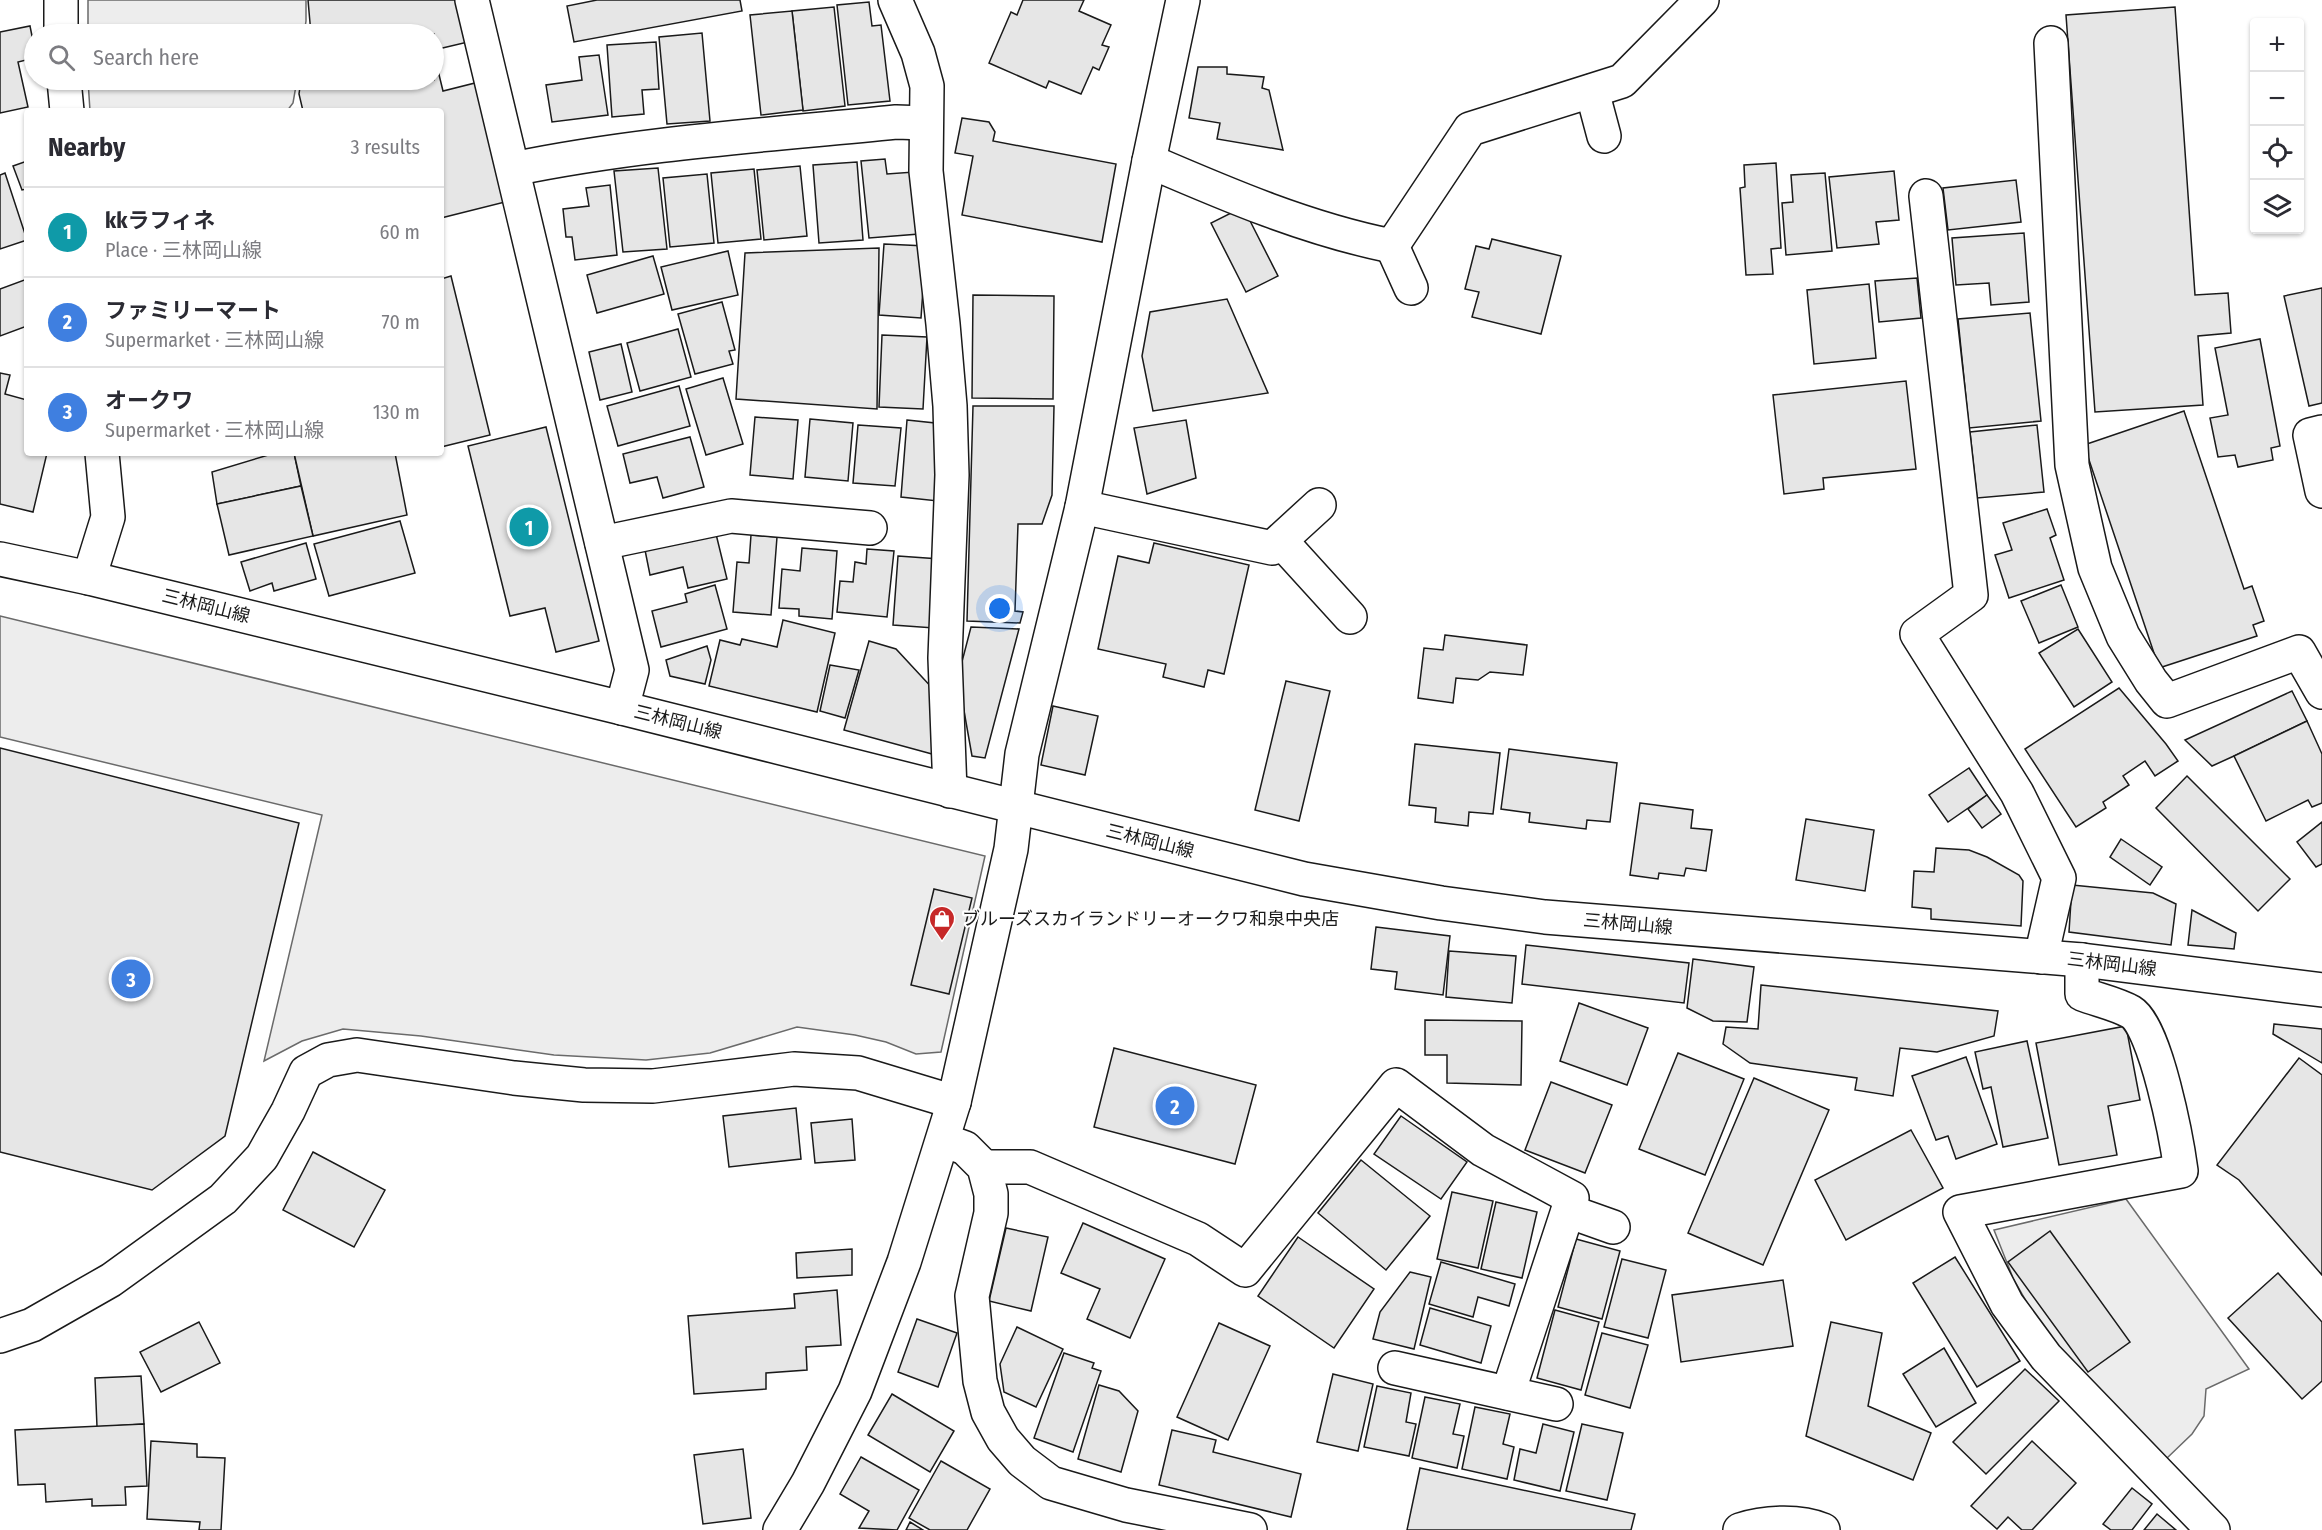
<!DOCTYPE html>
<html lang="en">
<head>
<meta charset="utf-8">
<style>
	body { margin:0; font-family:"Fira Sans Condensed","Noto Sans JP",sans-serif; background:#f7f7f7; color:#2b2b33 }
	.controls { position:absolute; right:18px; top:18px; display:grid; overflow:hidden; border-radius:6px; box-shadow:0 2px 4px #0004 }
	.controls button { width:54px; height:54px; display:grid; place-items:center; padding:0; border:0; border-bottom:2px solid #e1e1e2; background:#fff; color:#2b2b33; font:30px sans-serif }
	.you { position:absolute; left:1000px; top:609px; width:21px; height:21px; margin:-15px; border:4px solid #fff; border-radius:50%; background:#1a73e8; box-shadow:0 0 0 9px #1a73e833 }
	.badge { display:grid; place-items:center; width:39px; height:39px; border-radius:50%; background:#0f766e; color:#fff; font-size:20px; font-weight:700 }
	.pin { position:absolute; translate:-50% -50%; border:3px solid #fff; box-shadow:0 2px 6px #0006 }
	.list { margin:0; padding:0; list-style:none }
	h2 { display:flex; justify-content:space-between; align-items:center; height:78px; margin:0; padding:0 24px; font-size:26px }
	h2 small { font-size:20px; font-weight:400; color:#7c7c81 }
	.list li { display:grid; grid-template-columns:39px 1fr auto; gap:18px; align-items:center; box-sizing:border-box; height:90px; padding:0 24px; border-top:2px solid #e1e1e2 }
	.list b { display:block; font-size:22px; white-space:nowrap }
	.list p { margin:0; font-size:20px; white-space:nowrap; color:#7c7c81 }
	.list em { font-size:20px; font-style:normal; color:#7c7c81 }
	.icon { flex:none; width:33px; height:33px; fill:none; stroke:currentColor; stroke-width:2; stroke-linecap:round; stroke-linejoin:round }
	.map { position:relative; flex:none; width:2322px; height:1530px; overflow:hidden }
	.search { position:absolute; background:#fff; box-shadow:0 2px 4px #0004; left:24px; top:24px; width:420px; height:66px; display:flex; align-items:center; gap:15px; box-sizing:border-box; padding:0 21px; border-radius:33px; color:#7c7c81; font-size:22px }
	.panel { position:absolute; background:#fff; box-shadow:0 2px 4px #0004; left:24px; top:108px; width:420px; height:348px; border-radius:6px }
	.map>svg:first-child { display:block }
	.parking { fill:#ededed; stroke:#6a6a6a; stroke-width:1.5 }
	.building { fill:#e6e6e6; stroke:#1a1a1a; stroke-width:1.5 }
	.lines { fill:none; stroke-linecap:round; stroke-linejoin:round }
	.minor-casing { stroke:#1a1a1a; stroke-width:36 }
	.major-casing { stroke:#1a1a1a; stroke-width:36 }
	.minor { stroke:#fff; stroke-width:33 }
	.major { stroke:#fff; stroke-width:33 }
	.labels { text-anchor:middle; stroke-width:4.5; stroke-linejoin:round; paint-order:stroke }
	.street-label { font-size:18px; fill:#1a1a1a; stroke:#fff }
	.poi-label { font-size:18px; fill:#1a1a1a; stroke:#fff; text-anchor:start }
</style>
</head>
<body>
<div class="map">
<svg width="2322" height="1530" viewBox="0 0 2322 1530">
	<rect width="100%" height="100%" fill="#fff"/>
	<!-- parking -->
	<g class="parking">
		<path d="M88 0H306V21L304 34H88Z"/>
		<path d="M88 80H297L293 103 287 111H90Z"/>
		<path d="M0 616 985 856 941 1052 916 1054 886 1042 855 1035 797 1027 710 1053 646 1060 554 1055 421 1036 343 1029 302 1041 264 1061 322 815 0 737Z"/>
		<path d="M2126 1199 2249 1369 2206 1389 2204 1416 2192 1434 2166 1459 2058 1348 2034 1315 2013 1278 1994 1230Z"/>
	</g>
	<!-- building -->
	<g class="building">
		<path d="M308 0H457L468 42 434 50V34H311Z"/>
		<path d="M597 0H740L742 11 574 42 567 6Z"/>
		<path d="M1023 0H1084L1079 11 1111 25 1102 45 1109 47 1099 70 1093 67 1081 94 1049 81 1046 88 989 63 1011 12 1017 15Z"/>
		<path d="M869 2 872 26 881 25 890 101 848 105 837 5Z"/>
		<path d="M834 7 845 106 803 111 792 11Z"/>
		<path d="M2175 7 2195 295 2228 293 2231 333 2198 336 2203 405 2095 412 2066 15Z"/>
		<path d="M792 11 803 110 761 115 750 15Z"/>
		<path d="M30 26 34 46V58L18 62 28 107 0 113V32Z"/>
		<path d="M702 33 710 121 667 124 659 37Z"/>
		<path d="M656 42 659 89 642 90 644 114 612 117 607 45Z"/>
		<path d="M434 54 443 91 479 82 509 201 441 218V111H303L299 94 301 80H434Z"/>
		<path d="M599 55 608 115 552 122 546 85 582 80 579 57Z"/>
		<path d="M1198 67H1227V74L1264 77 1262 88 1269 90 1283 150 1217 139 1220 123 1189 118Z"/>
		<path d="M962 118 989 122 995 132 993 141 1116 164 1102 242 962 215 973 156 955 153Z"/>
		<path d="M885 159 887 174 914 172 919 234 869 238 861 161Z"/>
		<path d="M27 161V189L22 190 13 166Z"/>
		<path d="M857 162 863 240 819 243 813 165Z"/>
		<path d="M1776 163 1781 248 1771 249 1773 274 1746 275 1740 188 1745 187 1744 165Z"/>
		<path d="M800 166 807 236 764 240 757 170Z"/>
		<path d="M658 168 667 249 623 252 614 171Z"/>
		<path d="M754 169 761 239 718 243 711 173Z"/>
		<path d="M1894 171 1899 220 1876 222 1879 244 1837 248 1829 177Z"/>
		<path d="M5 173 27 240 0 249V175Z"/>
		<path d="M1825 173 1832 251 1786 255 1782 203 1793 202 1791 175Z"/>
		<path d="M707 174 714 243 670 247 663 178Z"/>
		<path d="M2016 180 2021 222 1948 230 1943 188Z"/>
		<path d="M610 185 617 255 575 260 572 237H566L563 209 589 206 586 188Z"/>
		<path d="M1243 207 1278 276 1246 292 1211 223Z"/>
		<path d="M2024 233 2029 302 1991 305 1989 283 1956 285 1952 238Z"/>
		<path d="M1492 239 1561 256 1541 334 1472 317 1479 292 1465 289 1476 246 1489 249Z"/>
		<path d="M884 244 926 246 921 318 879 315Z"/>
		<path d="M879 248 877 409 736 399 745 253Z"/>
		<path d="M728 251 738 295 672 310 661 267Z"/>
		<path d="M653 256 664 294 597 313 587 275Z"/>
		<path d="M451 276 490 435 441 447V279Z"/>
		<path d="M1917 278 1921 318 1879 322 1875 281Z"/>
		<path d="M27 279V326L0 336V289Z"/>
		<path d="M1869 284 1876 358 1814 364 1807 290Z"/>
		<path d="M2322 288V403L2309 406 2284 296Z"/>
		<path d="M973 295 1054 296 1053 399 972 398Z"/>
		<path d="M1227 299 1268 393 1153 411 1142 356 1150 312Z"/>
		<path d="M722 302 735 350 729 351 733 364 695 374 678 314Z"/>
		<path d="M2030 313 2041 421 1969 428 1958 319Z"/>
		<path d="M678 329 691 377 640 391 627 343Z"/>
		<path d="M882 335 927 337 923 409 879 407Z"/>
		<path d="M2260 339 2280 446 2271 448 2273 460 2238 467 2235 455 2218 457 2210 418 2228 415 2215 348Z"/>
		<path d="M621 344 632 392 600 400 589 352Z"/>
		<path d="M0 373 10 375 5 394 27 400V453H47L33 512 0 504Z"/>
		<path d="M723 378 743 444 706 455 686 389Z"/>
		<path d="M1906 381 1916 469 1823 478 1824 489 1784 494 1773 395Z"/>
		<path d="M679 386 690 426 618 446 607 406Z"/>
		<path d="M973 406H1054L1052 495 1042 524H1018L1015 611 1023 612 1020 623 967 621Z"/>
		<path d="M2184 411 2244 589 2252 586 2264 621 2253 625 2257 636 2159 668 2084 445Z"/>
		<path d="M755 417 798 420 793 479 750 475Z"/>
		<path d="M810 419 853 423 848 481 805 477Z"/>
		<path d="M907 420 935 423 934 441H943L938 501 901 497Z"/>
		<path d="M1186 420 1196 478 1147 494 1134 428Z"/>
		<path d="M858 425 901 428 895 486 853 483Z"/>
		<path d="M2037 425 2044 492 1977 498 1970 432Z"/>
		<path d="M546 427 599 641 556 652 545 608 510 616 468 446Z"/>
		<path d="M690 437 704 487 663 498 657 477 630 483 623 454Z"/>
		<path d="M275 453H294L301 486 217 504 212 472Z"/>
		<path d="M294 453H395L407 515 313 536Z"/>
		<path d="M301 486 313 536 229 555 217 504Z"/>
		<path d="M2047 509 2056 535 2050 538 2064 580 2009 598 1995 555 2012 550 2003 523Z"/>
		<path d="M400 521 415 573 329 596 314 544Z"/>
		<path d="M716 534 727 579 688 588 683 567 650 575 645 550Z"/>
		<path d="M751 535 777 537 771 615 733 612 737 562 749 563Z"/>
		<path d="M306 543 316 579 274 591 272 583 250 591 241 562Z"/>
		<path d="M1154 543 1249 565 1224 674 1208 670 1204 687 1163 677 1166 664 1098 649 1118 556 1149 563Z"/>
		<path d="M802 548 837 551 832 619 799 616V609L779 608 782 569 800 571Z"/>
		<path d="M867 549 894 551 887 617 837 612 840 581 853 582 855 562 866 564Z"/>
		<path d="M898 556 940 559 934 628 893 625Z"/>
		<path d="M715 585 727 629 661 647 652 611 687 602 685 594Z"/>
		<path d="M2061 585 2078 627 2039 643 2021 601Z"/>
		<path d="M783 620 835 633 817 712 709 686 720 640 740 645 742 639 777 647Z"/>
		<path d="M971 627 1019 629 985 758 972 756 958 677Z"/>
		<path d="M2078 629 2112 682 2074 707 2039 653Z"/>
		<path d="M1445 635 1527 645 1523 675 1490 672 1478 680 1456 678 1453 703 1418 698 1424 648 1443 650Z"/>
		<path d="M869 641 896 649 935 691 936 710 932 754 844 730Z"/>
		<path d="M707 646 711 660 705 684 670 676 666 660Z"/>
		<path d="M830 665 859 670 845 718 820 711Z"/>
		<path d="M1286 681 1330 691 1299 821 1255 810Z"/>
		<path d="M2119 688 2166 744 2178 761 2155 776 2145 761 2123 776 2129 785 2103 802 2106 808 2076 827 2025 749Z"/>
		<path d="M2292 691 2307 721 2234 756 2212 766 2185 740Z"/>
		<path d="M1053 706 1098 716 1085 775 1041 765Z"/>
		<path d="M2307 721 2322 754V803L2312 807 2308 800 2266 821 2234 756Z"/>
		<path d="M1415 744 1500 753 1493 814 1469 812 1468 826 1435 822 1436 808 1409 805Z"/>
		<path d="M0 748 299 823 225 1136 152 1190 0 1152Z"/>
		<path d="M1509 749 1617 763 1610 822 1587 820 1586 829 1529 822 1530 813 1501 809Z"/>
		<path d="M1969 768 1987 795 1948 822 1929 795Z"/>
		<path d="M2187 776 2290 879 2258 911 2156 808Z"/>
		<path d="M1987 795 2001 814 1982 828 1968 809Z"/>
		<path d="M1640 803 1693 810 1691 828 1712 830 1706 871 1686 868 1684 876 1659 873 1658 879 1630 875Z"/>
		<path d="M1806 819 1874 830 1865 891 1796 880Z"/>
		<path d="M2322 822V864L2316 867 2297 842Z"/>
		<path d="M2121 839 2162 867 2150 885 2110 857Z"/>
		<path d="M1936 848 1969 850 1987 857 2019 875 2023 881 2021 926 1931 919V909L1912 907 1914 871 1934 872Z"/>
		<path d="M2072 885 2153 893 2176 904 2171 945 2069 932Z"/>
		<path d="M934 889 972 898 949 994 911 985Z"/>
		<path d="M2192 910 2236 933 2234 949 2188 945Z"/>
		<path d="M1376 927 1450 936 1443 995 1395 989 1397 972 1371 969Z"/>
		<path d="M1526 945 1689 963 1684 1003 1522 984Z"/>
		<path d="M1449 951 1516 956 1512 1003 1446 997Z"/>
		<path d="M1693 959 1754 967 1747 1022 1713 1021 1687 1008Z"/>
		<path d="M1761 985 1998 1011 1994 1036 1937 1052 1900 1048 1893 1096 1855 1090 1857 1078 1750 1063 1723 1044 1726 1027 1758 1029Z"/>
		<path d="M1579 1003 1648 1028 1627 1085 1560 1061Z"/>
		<path d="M1425 1020 1522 1021 1521 1085 1447 1083V1055H1425Z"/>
		<path d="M2274 1024 2322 1029V1063L2273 1034Z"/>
		<path d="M2126 1026 2140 1100 2108 1106 2117 1155 2059 1165 2036 1043Z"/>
		<path d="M2027 1041 2048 1138 2003 1147 1991 1087 1983 1089 1975 1052Z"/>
		<path d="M1114 1048 1256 1085 1235 1164 1094 1127Z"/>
		<path d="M1678 1053 1744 1079 1705 1175 1639 1149Z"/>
		<path d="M1966 1057 1997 1144 1956 1159 1948 1136 1936 1140 1912 1076Z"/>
		<path d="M2299 1058 2322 1075V1275L2239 1180 2217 1165Z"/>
		<path d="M1754 1078 1829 1110 1763 1265 1688 1233Z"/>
		<path d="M1551 1082 1612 1105 1585 1173 1525 1150Z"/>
		<path d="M796 1108 801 1159 729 1167 723 1116Z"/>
		<path d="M1401 1116 1467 1162 1441 1199 1374 1154Z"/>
		<path d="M852 1119 855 1160 815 1163 811 1123Z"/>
		<path d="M1911 1130 1943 1188 1846 1240 1815 1180Z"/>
		<path d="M313 1152 385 1190 354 1247 283 1210Z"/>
		<path d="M1361 1160 1430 1216 1386 1270 1318 1213Z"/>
		<path d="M1452 1192 1493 1201 1478 1268 1437 1259Z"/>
		<path d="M1496 1202 1537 1212 1522 1278 1481 1269Z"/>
		<path d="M1083 1223 1165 1259 1130 1338 1087 1319 1100 1289 1061 1273Z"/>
		<path d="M1006 1228 1048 1237 1031 1311 989 1301Z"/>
		<path d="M2050 1231 2130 1342 2088 1372 2008 1262Z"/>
		<path d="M1298 1237 1374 1289 1334 1348 1258 1296Z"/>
		<path d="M1576 1239 1620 1251 1602 1319 1558 1307Z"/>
		<path d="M852 1249V1275L797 1278 796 1253Z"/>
		<path d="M1955 1257 2020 1361 1977 1387 1913 1283Z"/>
		<path d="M1622 1259 1666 1270 1648 1338 1604 1327Z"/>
		<path d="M1441 1262 1515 1284 1509 1306 1478 1297 1473 1317 1429 1304Z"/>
		<path d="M1410 1272 1431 1277 1414 1349 1373 1339 1380 1312Z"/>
		<path d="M2278 1273 2322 1322V1381L2302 1399 2228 1318Z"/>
		<path d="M1783 1280 1793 1346 1681 1362 1672 1295Z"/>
		<path d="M837 1290 841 1345 806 1347 807 1370 766 1373V1389L694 1394 688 1316 795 1308 794 1294Z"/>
		<path d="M1430 1308 1491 1326 1481 1363 1420 1345Z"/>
		<path d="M1555 1310 1599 1322 1581 1390 1537 1378Z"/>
		<path d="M917 1319 957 1333 938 1387 898 1372Z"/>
		<path d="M199 1322 220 1363 161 1392 140 1352Z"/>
		<path d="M1831 1322 1882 1333 1868 1406 1931 1433 1913 1480 1806 1436Z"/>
		<path d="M1219 1323 1270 1346 1228 1440 1177 1417Z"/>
		<path d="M1017 1327 1063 1349 1036 1407 1004 1392 1000 1364Z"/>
		<path d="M1602 1333 1648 1345 1630 1408 1585 1395Z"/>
		<path d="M1944 1348 1976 1403 1936 1427 1903 1374Z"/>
		<path d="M1064 1353 1094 1363 1092 1368 1101 1371 1073 1452 1034 1438Z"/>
		<path d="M2025 1369 2059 1401 1986 1474 1953 1442Z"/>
		<path d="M1333 1374 1373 1384 1358 1451 1317 1442Z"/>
		<path d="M141 1376 144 1424 97 1427 95 1378Z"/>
		<path d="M1099 1385 1119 1391 1138 1411 1121 1472 1078 1459Z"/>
		<path d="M1377 1386 1411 1393 1406 1422 1416 1424 1409 1456 1364 1447Z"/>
		<path d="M892 1394 954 1431 930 1472 868 1435Z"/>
		<path d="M1425 1397 1460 1404 1453 1434 1464 1436 1457 1468 1412 1458Z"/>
		<path d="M1475 1407 1510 1414 1503 1444 1514 1447 1507 1479 1462 1469Z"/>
		<path d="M144 1424 147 1486 125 1487 126 1505 92 1506V1499L46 1502 45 1484 18 1485 15 1430Z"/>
		<path d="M1543 1424 1574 1432 1560 1491 1514 1480 1520 1449 1536 1453Z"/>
		<path d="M1582 1424 1623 1433 1607 1500 1566 1491Z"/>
		<path d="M1172 1430 1216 1440 1213 1452 1301 1474 1291 1517 1159 1485Z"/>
		<path d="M151 1441 197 1444V1457L225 1458 221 1530H199L200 1522 147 1519Z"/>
		<path d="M2032 1441 2076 1483 2032 1530H2022L2008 1517 1997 1529 1971 1506Z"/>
		<path d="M743 1449 751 1518 703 1524 694 1455Z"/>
		<path d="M861 1457 919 1490 897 1530 859 1528 869 1511 840 1494Z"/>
		<path d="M941 1461 990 1489 967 1530H930L909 1518Z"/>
		<path d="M1420 1468 1635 1514 1631 1530H1407Z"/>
		<path d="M2132 1488 2152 1504 2132 1530H2111L2103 1524Z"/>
		<path d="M2157 1514 2176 1530H2144Z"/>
		<path d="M910 1522 923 1530H906Z"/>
	</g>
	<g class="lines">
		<defs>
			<g id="minor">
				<path d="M61 0V34"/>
				<path d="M472 0 632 670 622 708"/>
				<path d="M895 0 918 53 927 86 926 171 943 324 950 406 952 475 945 658 950 791"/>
				<path d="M2051 43 2072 465 2095 568 2123 636 2151 681 2167 701 2299 652 2322 692"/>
				<path d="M64 80 67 111"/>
				<path d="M1592 91 1604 136"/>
				<path d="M1149 161C1228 195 1307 229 1392 246L1470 129 1622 81 1702 0"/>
				<path d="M513 169C639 143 768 135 896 122L926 123"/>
				<path d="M1926 196 1971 595 1917 634 2017 793 2059 878 2041 957"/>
				<path d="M1392 246 1411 288"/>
				<path d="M2322 432 2310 435 2322 491"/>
				<path d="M1082 507 1272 548 1319 505"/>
				<path d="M1281 541 1350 617"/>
				<path d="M602 543 731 516 870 528"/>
				<path d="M89 578 108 517 102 453"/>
				<path d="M2082 960V994C2098 1000 2117 1004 2131 1012 2156 1027 2177 1141 2181 1171L1960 1212 2007 1304 2046 1357 2213 1530"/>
				<path d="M943 1140 965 1148 984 1167 991 1194V1213L972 1296 980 1381 988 1412 1003 1439 1022 1461 1051 1483 1126 1505 1250 1530"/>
				<path d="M984 1167H1030L1198 1239 1245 1270 1396 1085 1483 1150 1572 1198 1508 1393"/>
				<path d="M1568 1211 1613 1227"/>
				<path d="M0 1336 32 1325 111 1280 223 1199 262 1157 288 1111 306 1072 328 1060 357 1055 514 1078 584 1085 653 1086 794 1069 858 1073 954 1102"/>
				<path d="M1395 1368 1556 1404"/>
				<path d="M780 1530 808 1483 855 1391 904 1262 954 1102 1011 849 1022 754 1082 507 1149 161 1183 0"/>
				<path d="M1740 1530C1764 1522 1799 1520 1823 1530"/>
			</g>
			<path id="major" d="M0 559 89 578 622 708 1304 879 1441 903 1545 917 2082 960 2322 990"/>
		</defs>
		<!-- minor casing -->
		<use href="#minor" class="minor-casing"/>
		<!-- major casing -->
		<use href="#major" class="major-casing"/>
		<!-- minor -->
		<use href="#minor" class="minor"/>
		<!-- major -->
		<use href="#major" class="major"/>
	</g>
	<!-- icons -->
	<defs>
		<symbol id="shop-pin" viewBox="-11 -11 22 30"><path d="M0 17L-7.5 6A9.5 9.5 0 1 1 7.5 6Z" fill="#c62828" stroke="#fff"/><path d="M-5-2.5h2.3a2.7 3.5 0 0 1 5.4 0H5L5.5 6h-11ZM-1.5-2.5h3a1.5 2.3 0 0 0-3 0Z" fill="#fff"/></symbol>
	</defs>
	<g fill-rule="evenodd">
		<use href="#shop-pin" x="927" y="904" width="30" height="40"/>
	</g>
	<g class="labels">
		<!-- street labels -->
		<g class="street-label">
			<text transform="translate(206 606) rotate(14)" y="6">三林岡山線</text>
			<text transform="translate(678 722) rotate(14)" y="6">三林岡山線</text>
			<text transform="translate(1150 841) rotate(14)" y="6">三林岡山線</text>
			<text transform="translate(1628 924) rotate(5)" y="6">三林岡山線</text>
			<text transform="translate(2112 964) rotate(7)" y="6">三林岡山線</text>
		</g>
		<!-- poi labels -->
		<g class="poi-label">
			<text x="962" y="925">ブルーズスカイランドリーオークワ和泉中央店</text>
		</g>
	</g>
</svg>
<div class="controls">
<button>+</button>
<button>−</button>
<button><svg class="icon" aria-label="locate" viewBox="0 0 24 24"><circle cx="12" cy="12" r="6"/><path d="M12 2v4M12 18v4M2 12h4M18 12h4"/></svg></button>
<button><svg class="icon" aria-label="layers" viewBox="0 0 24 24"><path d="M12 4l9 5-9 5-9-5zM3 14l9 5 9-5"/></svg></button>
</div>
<div class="you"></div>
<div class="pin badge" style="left:529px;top:527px;background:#0f9aa8">1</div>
<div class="pin badge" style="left:1175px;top:1106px;background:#3f7fe0">2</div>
<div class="pin badge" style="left:131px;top:979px;background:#3f7fe0">3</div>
<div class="search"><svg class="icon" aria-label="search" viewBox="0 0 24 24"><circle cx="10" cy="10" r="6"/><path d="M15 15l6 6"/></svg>Search here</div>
<section class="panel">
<h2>Nearby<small>3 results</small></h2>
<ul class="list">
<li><span class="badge" style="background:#0f9aa8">1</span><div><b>kkラフィネ</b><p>Place · 三林岡山線</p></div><em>60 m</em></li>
<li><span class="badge" style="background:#3f7fe0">2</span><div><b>ファミリーマート</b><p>Supermarket · 三林岡山線</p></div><em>70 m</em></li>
<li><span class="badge" style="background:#3f7fe0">3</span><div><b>オークワ</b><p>Supermarket · 三林岡山線</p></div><em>130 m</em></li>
</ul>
</section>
</div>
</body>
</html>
